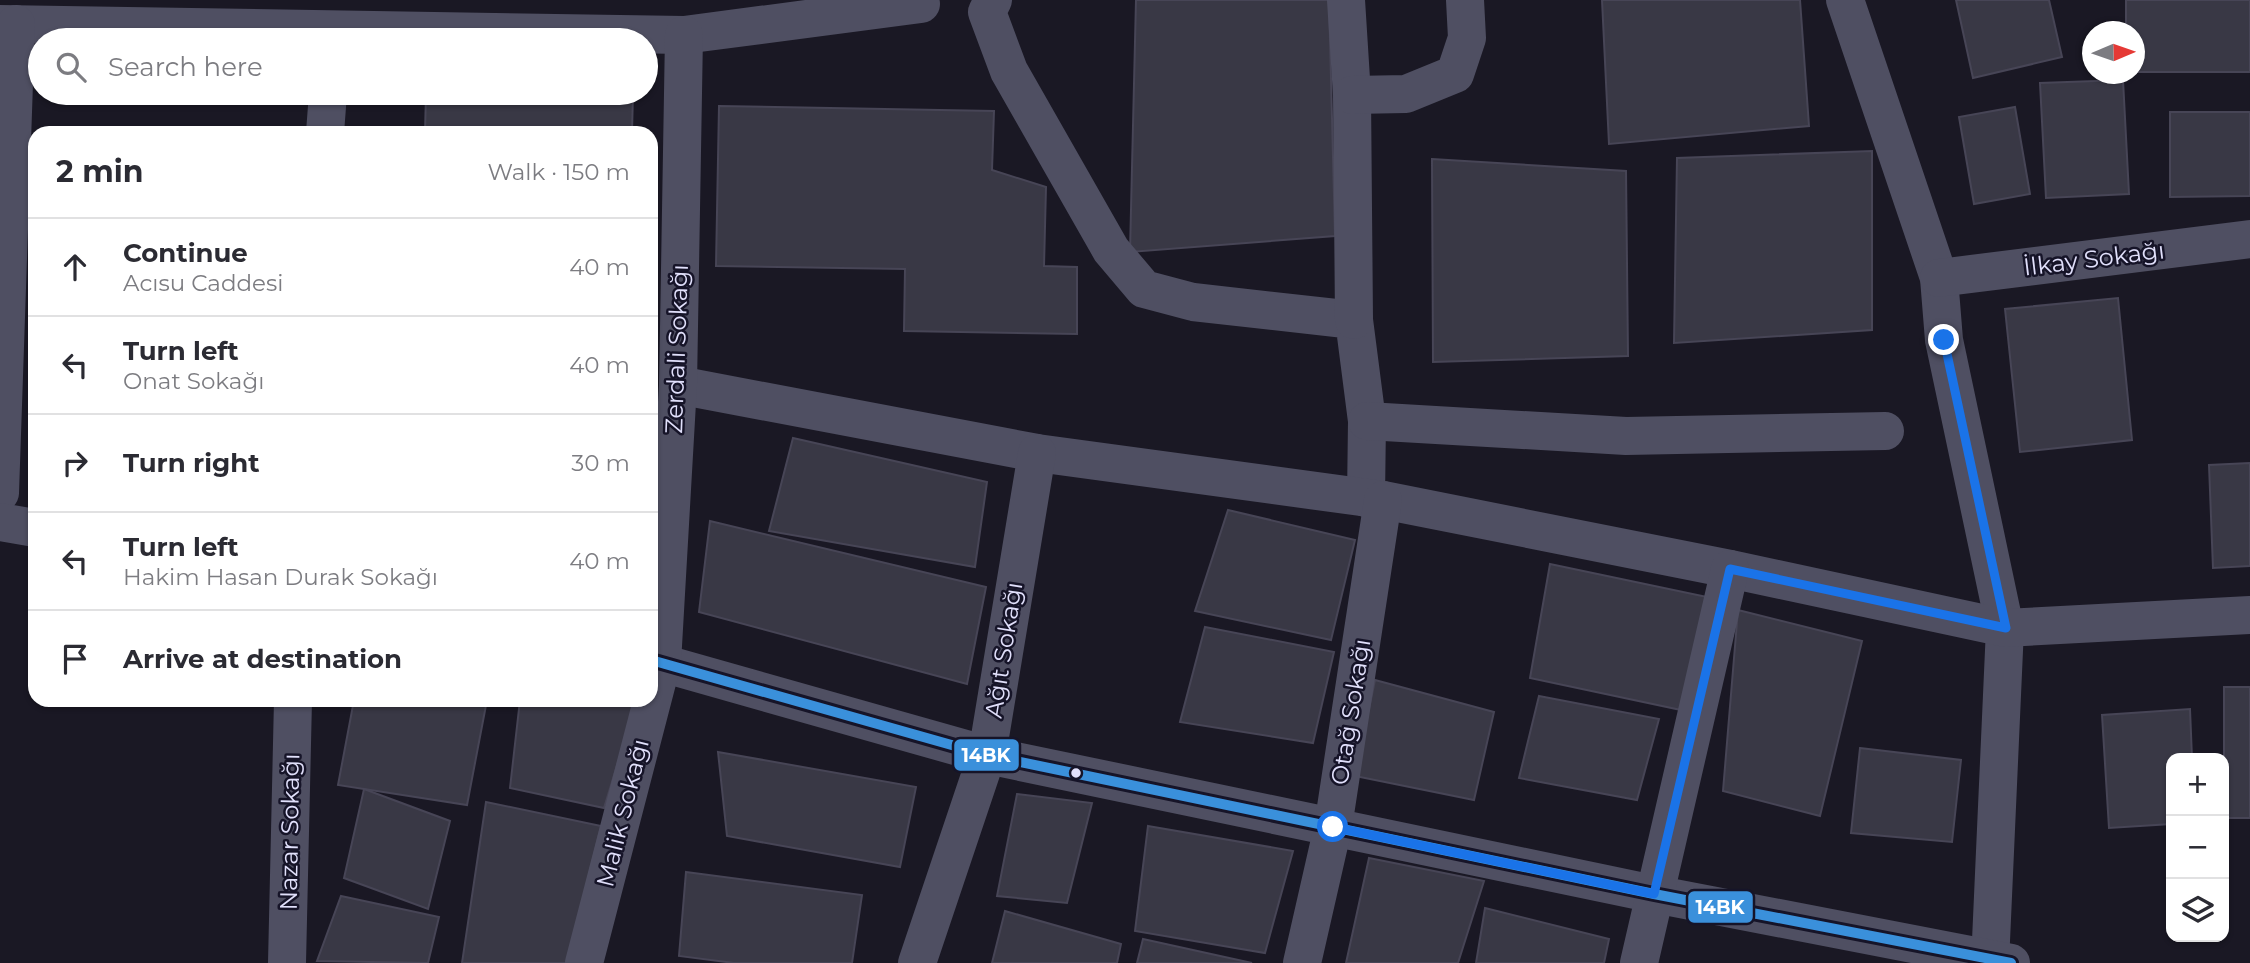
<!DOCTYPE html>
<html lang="en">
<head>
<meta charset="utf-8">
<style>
	body { margin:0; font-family:Montserrat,sans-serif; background:#f2f2f3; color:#2b2b33 }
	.controls { position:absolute; right:21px; bottom:21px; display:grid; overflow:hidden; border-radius:14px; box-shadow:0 2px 5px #0004 }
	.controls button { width:63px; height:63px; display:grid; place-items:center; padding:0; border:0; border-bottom:2px solid #e1e1e2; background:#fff; color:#2b2b33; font:35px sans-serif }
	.compass { position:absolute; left:2082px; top:21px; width:63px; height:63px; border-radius:50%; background:#fff; box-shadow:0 2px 5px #0004; rotate:88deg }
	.stop { position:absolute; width:21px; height:21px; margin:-16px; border:5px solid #1a73e8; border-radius:50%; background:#fff }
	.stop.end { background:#1a73e8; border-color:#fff; box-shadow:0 2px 7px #0008 }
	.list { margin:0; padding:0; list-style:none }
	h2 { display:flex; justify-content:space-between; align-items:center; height:91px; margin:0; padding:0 28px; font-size:30px }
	h2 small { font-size:23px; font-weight:400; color:#7c7c81 }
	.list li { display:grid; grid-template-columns:46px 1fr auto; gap:21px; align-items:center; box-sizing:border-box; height:98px; padding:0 28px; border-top:2px solid #e1e1e2 }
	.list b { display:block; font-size:26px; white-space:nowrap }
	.list p { margin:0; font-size:23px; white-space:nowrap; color:#7c7c81 }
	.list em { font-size:23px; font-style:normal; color:#7c7c81 }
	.icon { flex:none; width:38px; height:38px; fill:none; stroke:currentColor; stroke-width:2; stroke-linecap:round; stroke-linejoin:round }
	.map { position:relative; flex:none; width:2250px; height:963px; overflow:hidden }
	.search { position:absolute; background:#fff; box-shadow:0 2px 5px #0004; left:28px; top:28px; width:630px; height:77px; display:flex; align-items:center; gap:18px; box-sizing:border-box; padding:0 24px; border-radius:38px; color:#7c7c81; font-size:26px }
	.panel { position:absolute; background:#fff; box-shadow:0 2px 5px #0004; left:28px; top:126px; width:630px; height:581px; border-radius:21px }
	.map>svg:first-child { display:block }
	.building { fill:#393845; stroke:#474556; stroke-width:2 }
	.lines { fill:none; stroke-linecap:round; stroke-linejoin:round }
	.minor { stroke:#4f4f62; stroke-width:38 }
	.bus-1-casing { stroke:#161428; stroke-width:16 }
	.bus-1 { stroke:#3a90db; stroke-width:10 }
	.route { stroke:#1a73e8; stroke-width:9 }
	.bus-dot { fill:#e1e0fb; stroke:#161428; stroke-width:2.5 }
	.labels { text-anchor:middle; stroke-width:5; stroke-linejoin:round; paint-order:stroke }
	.street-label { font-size:24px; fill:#e1e0fb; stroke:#161428 }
	.line-badge { stroke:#161428; stroke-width:2.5 }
	.badge-label { font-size:19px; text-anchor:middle; font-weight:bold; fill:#fff }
</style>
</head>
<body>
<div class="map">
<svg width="2250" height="963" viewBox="0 0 2250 963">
	<rect width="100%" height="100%" fill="#1a1824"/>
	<!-- building -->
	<g class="building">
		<path d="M1136 0H1329L1335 236 1130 252Z"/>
		<path d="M1602 0H1800L1809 126 1609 144Z"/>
		<path d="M1956 0H2049L2062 57 1973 78Z"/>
		<path d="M2126 0H2250V72H2134V32H2126Z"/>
		<path d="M2123 80 2129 194 2046 198 2040 83Z"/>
		<path d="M426 93H633L632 133H425Z"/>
		<path d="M719 106 994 111 992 170 1046 187 1044 266 1077 267V334L904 331 905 269 716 266Z"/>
		<path d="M2015 107 2030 194 1974 204 1959 117Z"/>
		<path d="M2170 112H2250V196L2170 197Z"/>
		<path d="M1872 151V330L1674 343 1677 158Z"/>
		<path d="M1432 159 1626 171 1628 356 1433 362Z"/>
		<path d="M2118 298 2132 440 2020 452 2005 309Z"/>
		<path d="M793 438 987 482 975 567 769 531Z"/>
		<path d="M2250 463V566L2213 568 2209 465Z"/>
		<path d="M1228 510 1355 540 1331 640 1195 611Z"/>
		<path d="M710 521 986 587 967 684 699 612Z"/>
		<path d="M1550 564 1707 597 1681 710 1530 678Z"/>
		<path d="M1738 610 1862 641 1820 816 1723 791Z"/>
		<path d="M1205 627 1334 652 1313 743 1180 722Z"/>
		<path d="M1375 680 1494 712 1474 800 1355 776Z"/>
		<rect x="2224" y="687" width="26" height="131"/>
		<path d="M1539 696 1659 719 1637 800 1519 778Z"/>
		<path d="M354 700H487L467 805 338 785Z"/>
		<path d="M520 700H637L604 808 510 788Z"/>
		<path d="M2190 709 2192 758H2171V824L2109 828 2102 715Z"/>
		<path d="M1860 748 1961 760 1952 842 1851 833Z"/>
		<path d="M718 752 916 787 900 867 727 836Z"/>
		<path d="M364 789 450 821 428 909 344 878Z"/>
		<path d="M1017 794 1092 803 1067 903 997 896Z"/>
		<path d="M486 802 601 826 567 963H462Z"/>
		<path d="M1148 826 1293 851 1265 953 1135 931Z"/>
		<path d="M1369 858 1484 881 1458 963H1346Z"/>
		<path d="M686 872 862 895 852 963H734L679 956Z"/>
		<path d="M341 896 439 917 428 963 317 961Z"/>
		<path d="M1485 908 1609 939 1604 963H1476Z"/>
		<path d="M1005 911 1121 944 1117 963H992Z"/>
		<path d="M1143 939 1252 963H1137Z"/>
	</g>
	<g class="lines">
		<!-- minor -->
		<g class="minor">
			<path d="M993 0 987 12 1009 71 1111 250 1144 289 1193 302 1354 320 1367 421 1366 498"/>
			<path d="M1346 0 1352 95 1354 320"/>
			<path d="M1845 0 1939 278 1944 340 2005 628 1990 963"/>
			<path d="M0 24 684 35 921 4 920 0"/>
			<path d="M1352 95 1406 94 1455 74 1467 38 1465 0"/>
			<path d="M325 133 328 93"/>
			<path d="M1939 278 2250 239"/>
			<path d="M678 385 1037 453 1383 500 1730 569 2005 628 2250 615"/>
			<path d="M1367 421 1626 436 1885 431"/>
			<path d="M0 493 16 24"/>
			<path d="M0 522 35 528"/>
			<path d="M651 660 987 755 1654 894 2011 963"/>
			<path d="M287 963 293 700"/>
			<path d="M584 963 662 663 678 385 684 35"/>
			<path d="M917 963 987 755 1037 453"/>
			<path d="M1302 963 1333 827 1383 500"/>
			<path d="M1639 963 1730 569"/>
		</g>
		<defs>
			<path id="bus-1" d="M651 660 987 755 1654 894 2011 963"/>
		</defs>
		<!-- bus-1 casing -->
		<use href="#bus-1" class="bus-1-casing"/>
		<!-- bus-1 -->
		<use href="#bus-1" class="bus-1"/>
	</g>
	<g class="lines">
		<!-- route -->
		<path class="route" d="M1333 827 1654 894 1730 569 2006 628 1944 340"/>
	</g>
	<!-- markers -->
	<circle class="bus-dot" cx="1076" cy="773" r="6"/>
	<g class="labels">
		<!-- street labels -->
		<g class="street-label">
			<text transform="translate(2094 259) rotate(-7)" y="8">İlkay Sokağı</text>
			<text transform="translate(677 349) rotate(-88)" y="8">Zerdali Sokağı</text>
			<text transform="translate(1004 650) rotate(-81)" y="8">Ağıt Sokağı</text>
			<text transform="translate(1351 712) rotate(-81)" y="8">Otağ Sokağı</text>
			<text transform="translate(623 813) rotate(-76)" y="8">Malik Sokağı</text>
			<text transform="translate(290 832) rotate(-89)" y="8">Nazar Sokağı</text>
		</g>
	</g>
	<g class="line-badge">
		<rect x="953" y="738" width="67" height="34" rx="7" fill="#3a90db"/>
		<rect x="1687" y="890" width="67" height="34" rx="7" fill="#3a90db"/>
	</g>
	<g class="badge-label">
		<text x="986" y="762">14BK</text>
		<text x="1720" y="914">14BK</text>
	</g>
</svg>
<div class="controls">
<button>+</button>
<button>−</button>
<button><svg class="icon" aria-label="layers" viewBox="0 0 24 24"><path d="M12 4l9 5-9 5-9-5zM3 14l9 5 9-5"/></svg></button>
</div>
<svg class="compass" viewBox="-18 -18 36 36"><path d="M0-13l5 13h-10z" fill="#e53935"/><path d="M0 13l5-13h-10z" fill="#7c7c81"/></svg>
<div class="stop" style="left:1333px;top:827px"></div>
<div class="stop end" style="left:1944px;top:340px"></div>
<div class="search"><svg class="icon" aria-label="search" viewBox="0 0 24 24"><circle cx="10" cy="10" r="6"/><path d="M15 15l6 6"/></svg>Search here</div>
<section class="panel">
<h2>2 min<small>Walk · 150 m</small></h2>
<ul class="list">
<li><svg class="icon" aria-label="ahead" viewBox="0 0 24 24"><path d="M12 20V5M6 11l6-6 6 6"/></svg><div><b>Continue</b><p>Acısu Caddesi</p></div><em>40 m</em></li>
<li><svg class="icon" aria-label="left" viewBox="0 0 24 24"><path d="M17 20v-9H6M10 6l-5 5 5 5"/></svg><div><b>Turn left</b><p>Onat Sokağı</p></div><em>40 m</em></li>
<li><svg class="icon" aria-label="right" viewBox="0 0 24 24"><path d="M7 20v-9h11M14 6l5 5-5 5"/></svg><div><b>Turn right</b></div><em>30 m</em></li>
<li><svg class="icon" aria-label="left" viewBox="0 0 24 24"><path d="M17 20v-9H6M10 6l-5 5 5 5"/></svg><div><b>Turn left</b><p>Hakim Hasan Durak Sokağı</p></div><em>40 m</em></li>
<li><svg class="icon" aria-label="arrive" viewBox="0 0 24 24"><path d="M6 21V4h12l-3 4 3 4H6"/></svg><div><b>Arrive at destination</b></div></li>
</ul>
</section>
</div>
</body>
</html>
